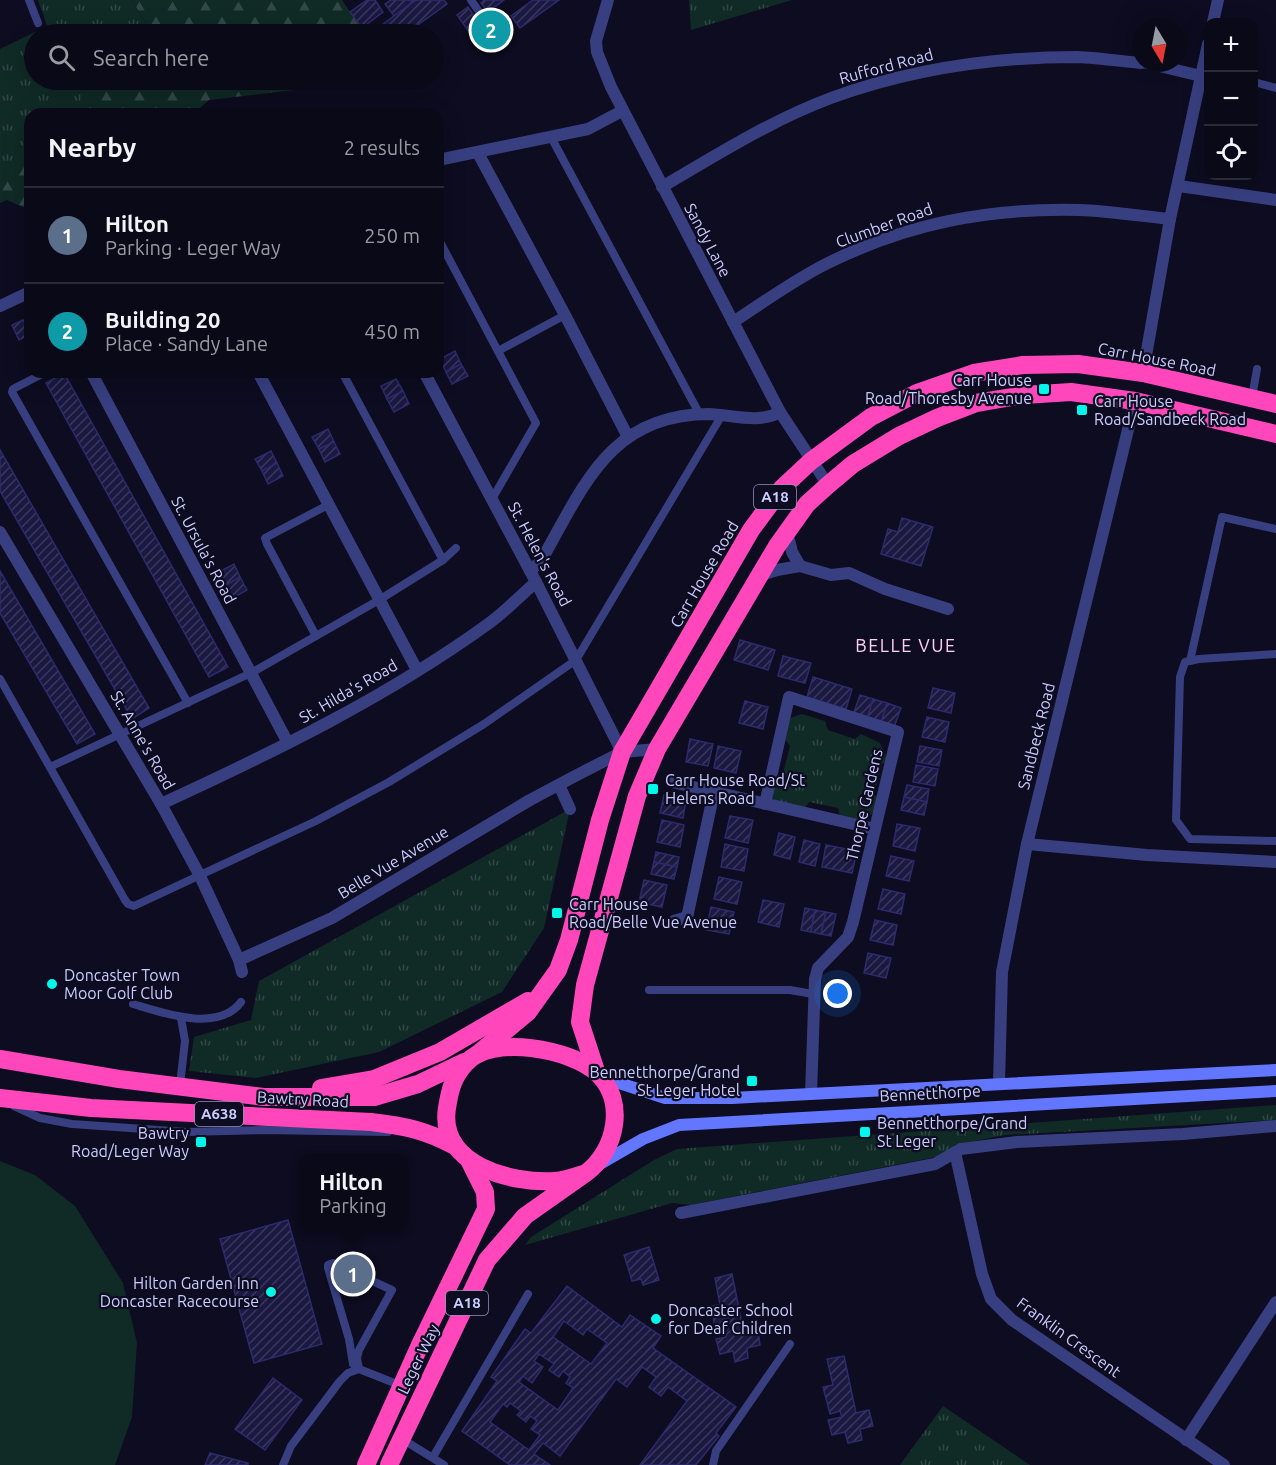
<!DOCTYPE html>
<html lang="en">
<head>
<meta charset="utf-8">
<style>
	body { margin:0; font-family:Ubuntu,sans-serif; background:#131221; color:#f1f3f6 }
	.controls { position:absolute; right:18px; top:18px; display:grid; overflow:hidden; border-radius:12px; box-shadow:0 6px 24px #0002 }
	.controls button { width:54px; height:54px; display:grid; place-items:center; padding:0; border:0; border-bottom:2px solid #2a2a37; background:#0a0918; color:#f1f3f6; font:30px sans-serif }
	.compass { position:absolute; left:1132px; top:18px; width:54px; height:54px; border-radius:50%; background:#0a0918; box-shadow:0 6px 24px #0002; rotate:170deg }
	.you { position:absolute; left:838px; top:994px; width:21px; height:21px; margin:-15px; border:4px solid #fff; border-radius:50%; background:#1a73e8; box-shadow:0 0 0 9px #1a73e833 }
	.badge { display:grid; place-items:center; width:39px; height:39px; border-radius:50%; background:#db2777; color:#fff; font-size:20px; font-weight:700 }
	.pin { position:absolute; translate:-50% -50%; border:3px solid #fff; box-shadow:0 2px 6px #0006 }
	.popup { position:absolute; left:299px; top:1154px; width:108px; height:78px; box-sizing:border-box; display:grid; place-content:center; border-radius:12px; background:#0a0918; filter:drop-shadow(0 2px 4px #0005); font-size:20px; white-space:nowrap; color:#999aa2 }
	.popup b { font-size:22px; color:#f1f3f6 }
	.popup::after { content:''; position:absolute; left:50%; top:100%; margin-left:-12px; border:12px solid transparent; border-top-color:#0a0918 }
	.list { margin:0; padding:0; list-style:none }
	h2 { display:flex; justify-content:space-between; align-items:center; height:78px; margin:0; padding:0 24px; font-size:26px }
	h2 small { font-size:20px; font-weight:400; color:#999aa2 }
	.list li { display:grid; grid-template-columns:39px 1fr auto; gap:18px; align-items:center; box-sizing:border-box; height:96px; padding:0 24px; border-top:2px solid #2a2a37 }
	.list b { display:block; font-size:22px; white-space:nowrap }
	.list p { margin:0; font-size:20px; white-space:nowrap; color:#999aa2 }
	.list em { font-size:20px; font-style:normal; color:#999aa2 }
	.icon { flex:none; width:33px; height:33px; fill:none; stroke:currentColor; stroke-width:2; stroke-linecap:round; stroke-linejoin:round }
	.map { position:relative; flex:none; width:1276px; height:1465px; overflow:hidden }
	.search { position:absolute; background:#0a0918; box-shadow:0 6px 24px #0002; left:24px; top:24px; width:420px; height:66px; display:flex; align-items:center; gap:15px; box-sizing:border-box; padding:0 21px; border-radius:33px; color:#999aa2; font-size:22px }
	.panel { position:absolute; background:#0a0918; box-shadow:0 6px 24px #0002; left:24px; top:108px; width:420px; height:270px; border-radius:18px }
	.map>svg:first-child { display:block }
	.grass { fill:url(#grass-tufts) }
	.forest { fill:url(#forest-firs) }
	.pitch { fill:#102a25 }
	.building { fill:url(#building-hatch); stroke:#2d2a6d; stroke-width:1.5; fill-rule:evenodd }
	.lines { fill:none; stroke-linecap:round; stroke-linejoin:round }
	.lane { stroke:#373f80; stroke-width:8 }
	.street { stroke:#373f80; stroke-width:12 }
	.secondary { stroke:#6376ff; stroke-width:12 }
	.highway { stroke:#ff47bb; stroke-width:18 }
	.poi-dot { fill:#00f7ea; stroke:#0d0c20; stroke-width:2 }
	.labels { text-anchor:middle; stroke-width:4.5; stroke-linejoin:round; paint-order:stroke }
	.shield { fill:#0d0c20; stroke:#9393bc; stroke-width:1.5 }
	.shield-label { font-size:15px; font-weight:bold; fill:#cccdff }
	.street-label { font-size:16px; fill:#cccdff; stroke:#0d0c20 }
	.poi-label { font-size:16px; fill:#cccdff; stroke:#0d0c20; text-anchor:start }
	.neighbourhood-label { font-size:18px; letter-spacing:1.5px; fill:#ffcef4; stroke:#0d0c20 }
</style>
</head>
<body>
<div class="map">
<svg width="1276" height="1465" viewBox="0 0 1276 1465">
	<defs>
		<pattern id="grass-tufts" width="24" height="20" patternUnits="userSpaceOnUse" patternTransform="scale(1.5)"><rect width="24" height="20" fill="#102a25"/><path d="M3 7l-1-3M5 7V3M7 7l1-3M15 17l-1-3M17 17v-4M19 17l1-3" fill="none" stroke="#324846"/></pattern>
		<pattern id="forest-firs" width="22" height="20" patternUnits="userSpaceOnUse" patternTransform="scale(1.5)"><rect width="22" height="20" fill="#102a25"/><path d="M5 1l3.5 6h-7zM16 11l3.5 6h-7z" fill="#324846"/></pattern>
		<pattern id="building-hatch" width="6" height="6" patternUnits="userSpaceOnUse" patternTransform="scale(1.5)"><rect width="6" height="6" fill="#1b1841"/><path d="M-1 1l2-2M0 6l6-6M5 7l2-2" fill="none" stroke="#3b385e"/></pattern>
	</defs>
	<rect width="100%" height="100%" fill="#0d0c20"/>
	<!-- grass -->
	<g class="grass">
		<path d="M38 0H132L152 34H34V80H115L73 114H30V166L7 199 0 203V49L47 26Z"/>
		<path d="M689 0H792L691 30Z"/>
		<path d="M802 714 825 721 828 730 855 739 861 734 880 743 888 761 882 764 874 794 878 798 873 813 863 820 840 816 838 808 809 802 804 809 777 803 772 797 776 777 783 773 790 746 785 739 790 718Z"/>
		<path d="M570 809 544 928 502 992 379 1052 256 1078 189 1071 194 1037 251 1020 259 981Z"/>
		<path d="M1276 1105V1120L1005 1135 955 1145 941 1156 690 1205 672 1203 525 1245 531 1237 654 1160 677 1149Z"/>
		<path d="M943 1406 1030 1465H900Z"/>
	</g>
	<!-- forest -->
	<g class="forest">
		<path d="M132 0H342L365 34H152Z"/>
		<path d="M109 80H379L209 100 193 114H72L87 90Z"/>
		<path d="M30 159V210L7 200 0 203V179Z"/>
	</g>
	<!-- pitch -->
	<path class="pitch" d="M0 1161 35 1175 75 1206 123 1283 137 1343 132 1417 115 1465H0Z"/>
	<!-- building -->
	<g class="building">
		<path d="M367 0H375L383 12 362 28 350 12Z"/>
		<path d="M391 0H416L394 16 385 4Z"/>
		<path d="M416 0H444L447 4 405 34H374L372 32Z"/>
		<path d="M484 0H504L488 12 481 3Z"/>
		<path d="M533 0H559L520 28 511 16Z"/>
		<path d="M468 7 480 24 469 32 457 15Z"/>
		<path d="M493 19 501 30 488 41 480 30Z"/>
		<path d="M23 320 30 334 19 340 12 325Z"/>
		<path d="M455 351 461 364 446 372 440 359Z"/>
		<path d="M461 364 468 376 452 384 446 372Z"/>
		<path d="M64 373 228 667 209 677 46 383Z"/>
		<path d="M396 379 403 391 387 399 381 386Z"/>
		<path d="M403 391 409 404 394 412 387 399Z"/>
		<path d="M328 429 334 442 319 449 312 437Z"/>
		<path d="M334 442 340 454 325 462 319 449Z"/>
		<path d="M0 450 149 708 132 719 0 491Z"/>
		<path d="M271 451 277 463 262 471 255 459Z"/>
		<path d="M277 463 283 476 268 484 262 471Z"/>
		<path d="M902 518 933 527 921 566 881 554 888 529 898 532Z"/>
		<path d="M234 564 240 577 224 586 217 573Z"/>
		<path d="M0 571 95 734 77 744 0 613Z"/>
		<path d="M240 577 247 590 231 599 224 586Z"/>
		<path d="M740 640 775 650 768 670 734 660Z"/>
		<path d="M783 656 811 663 805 683 778 676Z"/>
		<path d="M813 677 852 689 846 709 807 697Z"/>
		<path d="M933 688 955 693 951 713 928 708Z"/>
		<path d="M860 695 873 699 867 719 853 715Z"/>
		<path d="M873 699 887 703 881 723 867 719Z"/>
		<path d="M745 701 768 707 763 729 739 723Z"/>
		<path d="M887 703 901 708 894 727 881 723Z"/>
		<path d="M927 717 949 722 945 742 922 737Z"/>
		<path d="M690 739 713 744 708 766 686 762Z"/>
		<path d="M718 746 741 751 736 773 714 768Z"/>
		<path d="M920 746 942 750 939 766 917 762Z"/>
		<path d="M916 765 938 769 935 786 913 782Z"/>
		<path d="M907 785 929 789 927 802 904 797Z"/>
		<path d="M664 795 686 800 683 818 660 813Z"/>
		<path d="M904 797 927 802 924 815 901 810Z"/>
		<path d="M730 816 753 820 748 843 725 838Z"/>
		<path d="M662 820 684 825 680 847 657 842Z"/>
		<path d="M897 824 920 828 915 851 893 846Z"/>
		<path d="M779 833 795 837 790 859 774 855Z"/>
		<path d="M804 840 820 844 815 866 799 862Z"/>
		<path d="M725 844 748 849 744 871 721 867Z"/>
		<path d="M826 845 857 851 852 873 822 867Z"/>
		<path d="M656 852 679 857 677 867 654 862Z"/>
		<path d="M891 856 914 861 909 881 886 876Z"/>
		<path d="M654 862 677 867 674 879 651 874Z"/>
		<path d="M719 877 742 882 737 904 714 899Z"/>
		<path d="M644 880 667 885 662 907 639 902Z"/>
		<path d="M883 889 905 894 901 914 878 909Z"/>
		<path d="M763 900 784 904 779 927 758 922Z"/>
		<path d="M711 907 734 912 729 934 706 930Z"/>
		<path d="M805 908 815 910 811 932 801 930Z"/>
		<path d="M815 910 826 912 821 934 811 932Z"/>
		<path d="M826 912 836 914 831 936 821 934Z"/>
		<path d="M875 920 897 925 893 945 870 940Z"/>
		<path d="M868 953 891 958 886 978 864 973Z"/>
		<path d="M288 1220 322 1344 254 1363 220 1239Z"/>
		<path d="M649 1247 659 1280 643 1285 641 1279 632 1281 624 1255Z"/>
		<path d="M732 1274 744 1334 758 1331 760 1345 747 1348 748 1358 735 1362 733 1351 720 1354 716 1339 726 1337 725 1332 716 1333 711 1306 720 1305 715 1278Z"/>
		<path d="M567 1286 622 1327 630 1315 661 1336 653 1348 736 1407 716 1433 719 1436 696 1465H640L687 1401 668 1387 661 1396 649 1387 656 1377 642 1367 627 1387 616 1379 560 1456 543 1443 534 1454 550 1465H510L462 1431 497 1381 491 1377 525 1329 531 1333ZM564 1321 583 1335 587 1329 607 1343 591 1364 553 1337ZM539 1354 554 1364 549 1370 559 1377 563 1371 570 1377 566 1383 573 1388 558 1410 519 1382 523 1376 532 1383 543 1367 534 1361ZM510 1403 521 1411 517 1415 526 1422 530 1416 537 1421 531 1429 540 1435 529 1450 490 1422 503 1404 507 1407Z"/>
		<path d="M844 1356 856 1413 869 1410 873 1426 860 1429 862 1440 848 1443 845 1432 832 1435 828 1420 842 1417 840 1411 830 1414 823 1387 833 1385 827 1359Z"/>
		<path d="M273 1378 302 1400 265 1450 235 1429Z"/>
		<path d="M210 1453 248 1463V1465H205Z"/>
	</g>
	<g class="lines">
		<!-- lane -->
		<g class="lane">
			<path d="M29 0 38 23"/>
			<path d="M471 0 482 16"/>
			<path d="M1254 82 1276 88"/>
			<path d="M551 137 700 415"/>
			<path d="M438 238 536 423 492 499"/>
			<path d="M498 351 565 315"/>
			<path d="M46 372 13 389 12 392 188 703"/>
			<path d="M342 372 443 560"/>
			<path d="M1252 397 1257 369"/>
			<path d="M316 636 267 544 265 538 328 505"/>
			<path d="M1276 654 1199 659 1185 662 1180 677 1176 820 1190 839 1276 841"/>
			<path d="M1190 661 1222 517 1276 529"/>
			<path d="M0 679 125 900 128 904 134 906 316 821 389 782 484 724 576 660 722 415"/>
			<path d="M50 767 251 673 379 600 443 560 456 548"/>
			<path d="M649 990H790L813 994"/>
			<path d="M133 1004C163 1013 218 1033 241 1002"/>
			<path d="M180 1085 185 1041 181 1018"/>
			<path d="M14 1106 40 1118 72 1124 187 1132 263 1130 388 1132"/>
			<path d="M359 1369 357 1358 359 1350 392 1290 333 1263 328 1265V1268L349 1339 353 1364 359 1369 402 1386"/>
			<path d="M402 1439 444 1465"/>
			<path d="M433 1457 528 1294"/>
			<path d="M283 1465 291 1446 340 1381 348 1373 359 1369"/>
			<path d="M713 1465 716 1451 790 1344"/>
		</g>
		<!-- street -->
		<g class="street">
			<path d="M608 0 596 41 597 52 611 87 780 412 828 485"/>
			<path d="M1213 22 1218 0"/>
			<path d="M1147 63 1201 76"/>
			<path d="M478 153 565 315 628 437"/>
			<path d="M438 160 588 129 622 111"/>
			<path d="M1179 186 1276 200"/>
			<path d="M662 187C716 155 772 120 831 98 910 69 994 57 1077 57 1098 58 1120 61 1141 63"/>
			<path d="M0 306 30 292"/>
			<path d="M733 322C764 302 794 280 826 264 908 223 988 208 1079 210 1109 211 1140 216 1170 219"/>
			<path d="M91 372 288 743"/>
			<path d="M258 372 417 670"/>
			<path d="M424 372 536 582 622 752"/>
			<path d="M1143 373 1170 219 1208 44"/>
			<path d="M0 532 161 804 200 876 239 960 242 972"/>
			<path d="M787 532 792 552 800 566"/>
			<path d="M530 571 541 561C583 488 609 414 709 414 733 415 759 424 780 412"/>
			<path d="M759 576 777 570 800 566 831 575 849 573 885 589 948 609"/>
			<path d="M672 782 875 829"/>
			<path d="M559 785 570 809"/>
			<path d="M161 804C274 752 387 697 488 624 505 612 520 596 536 582"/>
			<path d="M765 804 789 697 898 732 853 922 848 937 818 968 815 979 811 1094"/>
			<path d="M1027 844 1147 855 1276 862"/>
			<path d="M674 921 687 917 688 913 714 792"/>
			<path d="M239 960 332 918 530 800 577 775 622 752 657 749"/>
			<path d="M999 1084 1002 972 1027 844 1135 401"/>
			<path d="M955 1152 982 1274 991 1299 1012 1320 1224 1465"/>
			<path d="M681 1213 935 1164 961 1149 1017 1142 1183 1134 1276 1126"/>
			<path d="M1186 1440 1276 1302"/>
		</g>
		<!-- secondary -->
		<g class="secondary">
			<path d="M601 1077 665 1098H732L1276 1070"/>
			<path d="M598 1165 643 1139 679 1125 1276 1091"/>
		</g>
		<!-- highway -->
		<g class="highway">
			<path d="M478 1054 528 1012 558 970 569 940 600 820 622 752 751 530 782 488 811 461 871 417 917 393 974 373 1023 365 1078 364 1143 373 1276 404"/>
			<path d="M0 1059 119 1079 264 1097H374L418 1084 464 1062"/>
			<path d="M596 1071 580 1022 585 985 637 796 657 749 777 546 807 504 828 485 853 464 899 436 937 418 976 403 1024 395 1071 392 1135 401 1276 434"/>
			<path d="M321 1088 374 1079 440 1052 528 1001"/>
			<path d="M0 1098 91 1108 371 1122C405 1126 425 1130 455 1146"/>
			<path d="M366 1465 420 1345 486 1209 485 1192 469 1160"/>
			<path d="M389 1465 487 1260 525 1216 586 1173C616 1151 627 1101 597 1073 572 1049 491 1034 466 1063 453 1077 450 1089 447 1108 438 1165 512 1184 555 1181 566 1180 576 1176 586 1173"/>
		</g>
	</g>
	<!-- markers -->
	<g class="poi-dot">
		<rect x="1038" y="383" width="12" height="12" rx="3"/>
		<rect x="1076" y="404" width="12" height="12" rx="3"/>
		<rect x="647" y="783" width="12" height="12" rx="3"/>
		<rect x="551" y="907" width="12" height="12" rx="3"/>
		<circle cx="52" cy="984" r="6"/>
		<rect x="746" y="1075" width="12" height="12" rx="3"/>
		<rect x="859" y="1126" width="12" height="12" rx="3"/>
		<rect x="195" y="1136" width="12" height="12" rx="3"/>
		<circle cx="271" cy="1292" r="6"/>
		<circle cx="656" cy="1319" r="6"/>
	</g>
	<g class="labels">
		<!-- shield labels -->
		<g class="shield">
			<rect x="754" y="485" width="42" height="24" rx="4.5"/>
			<rect x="195" y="1102" width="48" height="24" rx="4.5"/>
			<rect x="446" y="1291" width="42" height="24" rx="4.5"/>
		</g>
		<g class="shield-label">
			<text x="775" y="502">A18</text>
			<text x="219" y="1119">A638</text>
			<text x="467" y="1308">A18</text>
		</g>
		<!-- street labels -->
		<g class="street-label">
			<text transform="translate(886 66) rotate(-15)" y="6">Rufford Road</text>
			<text transform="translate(884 225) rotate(-20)" y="6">Clumber Road</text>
			<text transform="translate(708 240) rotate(62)" y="6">Sandy Lane</text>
			<text transform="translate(1157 359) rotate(11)" y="6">Carr House Road</text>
			<text transform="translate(204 550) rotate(62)" y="6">St. Ursula's Road</text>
			<text transform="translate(540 554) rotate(62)" y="6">St. Helen's Road</text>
			<text transform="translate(704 574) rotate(-60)" y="6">Carr House Road</text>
			<text transform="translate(348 691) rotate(-30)" y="6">St. Hilda's Road</text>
			<text transform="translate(1036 736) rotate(-76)" y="6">Sandbeck Road</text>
			<text transform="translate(143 740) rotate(60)" y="6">St. Anne's Road</text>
			<text transform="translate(864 805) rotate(-77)" y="6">Thorpe Gardens</text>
			<text transform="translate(393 862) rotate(-31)" y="6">Belle Vue Avenue</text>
			<text transform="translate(930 1093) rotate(-3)" y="6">Bennetthorpe</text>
			<text transform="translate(303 1099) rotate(3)" y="6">Bawtry Road</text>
			<text transform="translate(1069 1337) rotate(36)" y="6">Franklin Crescent</text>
			<text transform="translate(418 1359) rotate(-64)" y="6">Leger Way</text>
		</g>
		<!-- poi labels -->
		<g class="poi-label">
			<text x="1032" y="386" text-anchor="end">Carr House<tspan x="1032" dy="18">Road/Thoresby Avenue</tspan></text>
			<text x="1094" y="407">Carr House<tspan x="1094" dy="18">Road/Sandbeck Road</tspan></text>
			<text x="665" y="786">Carr House Road/St<tspan x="665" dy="18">Helens Road</tspan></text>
			<text x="569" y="910">Carr House<tspan x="569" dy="18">Road/Belle Vue Avenue</tspan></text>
			<text x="64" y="981">Doncaster Town<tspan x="64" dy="18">Moor Golf Club</tspan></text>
			<text x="740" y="1078" text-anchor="end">Bennetthorpe/Grand<tspan x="740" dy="18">St Leger Hotel</tspan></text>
			<text x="877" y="1129">Bennetthorpe/Grand<tspan x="877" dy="18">St Leger</tspan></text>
			<text x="189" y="1139" text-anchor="end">Bawtry<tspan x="189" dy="18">Road/Leger Way</tspan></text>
			<text x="259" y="1289" text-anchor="end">Hilton Garden Inn<tspan x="259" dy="18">Doncaster Racecourse</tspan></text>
			<text x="668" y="1316">Doncaster School<tspan x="668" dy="18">for Deaf Children</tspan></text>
		</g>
		<!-- neighbourhood labels -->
		<g class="neighbourhood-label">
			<text x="906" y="652">BELLE VUE</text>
		</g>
	</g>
</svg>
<div class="controls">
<button>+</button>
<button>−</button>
<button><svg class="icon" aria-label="locate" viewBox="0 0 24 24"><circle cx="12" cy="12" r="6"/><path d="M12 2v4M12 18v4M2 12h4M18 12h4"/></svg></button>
</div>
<svg class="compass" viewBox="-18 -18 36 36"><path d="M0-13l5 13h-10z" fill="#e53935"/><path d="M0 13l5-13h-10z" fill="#999aa2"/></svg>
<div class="you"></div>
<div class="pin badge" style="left:353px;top:1274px;background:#5c6f8a">1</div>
<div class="popup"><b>Hilton</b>Parking</div>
<div class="pin badge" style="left:491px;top:30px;background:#0f9aa8">2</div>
<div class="search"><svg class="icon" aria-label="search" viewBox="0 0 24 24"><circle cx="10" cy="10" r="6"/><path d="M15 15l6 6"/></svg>Search here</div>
<section class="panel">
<h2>Nearby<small>2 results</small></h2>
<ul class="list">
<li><span class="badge" style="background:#5c6f8a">1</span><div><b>Hilton</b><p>Parking · Leger Way</p></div><em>250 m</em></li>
<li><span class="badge" style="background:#0f9aa8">2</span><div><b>Building 20</b><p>Place · Sandy Lane</p></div><em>450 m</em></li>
</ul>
</section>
</div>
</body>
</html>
